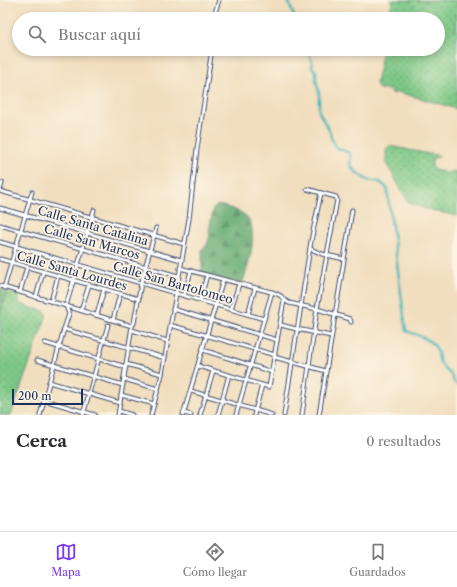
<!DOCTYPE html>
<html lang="es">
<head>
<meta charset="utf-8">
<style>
	body { margin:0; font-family:"Libre Caslon Text",serif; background:#f7f7f7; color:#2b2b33 }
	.scale { position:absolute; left:12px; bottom:10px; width:71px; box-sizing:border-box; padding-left:4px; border:2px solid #1b2f5e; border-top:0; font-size:11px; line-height:14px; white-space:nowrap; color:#1b2f5e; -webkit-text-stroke:3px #fcf5e5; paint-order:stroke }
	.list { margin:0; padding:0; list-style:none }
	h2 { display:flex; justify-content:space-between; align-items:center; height:52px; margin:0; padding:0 16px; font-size:17px }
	h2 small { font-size:13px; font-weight:400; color:#7c7c81 }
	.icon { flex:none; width:22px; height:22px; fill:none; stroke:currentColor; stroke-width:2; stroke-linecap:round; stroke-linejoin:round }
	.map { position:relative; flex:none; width:457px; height:415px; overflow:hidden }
	.search { position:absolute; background:#fff; box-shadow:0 2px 6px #0003; left:12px; right:12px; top:12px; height:44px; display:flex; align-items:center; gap:10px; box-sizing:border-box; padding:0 14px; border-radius:22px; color:#7c7c81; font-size:15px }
	.sheet { height:116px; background:#fff }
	nav { display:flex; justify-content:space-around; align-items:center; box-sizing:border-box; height:56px; border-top:1px solid #e1e1e2; background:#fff; font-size:11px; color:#7c7c81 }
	nav a { display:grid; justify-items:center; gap:2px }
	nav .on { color:#7c3aed }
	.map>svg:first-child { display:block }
	.green { fill:url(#green-dots); stroke:#4c7c72 }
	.forest { fill:url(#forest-firs); stroke:#406e68 }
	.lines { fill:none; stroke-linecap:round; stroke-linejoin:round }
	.canal { stroke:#41b2b9; stroke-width:2.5 }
	.minor-casing { stroke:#3b496c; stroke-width:5 }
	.minor { stroke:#fff; stroke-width:3 }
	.labels { text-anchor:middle; stroke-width:3.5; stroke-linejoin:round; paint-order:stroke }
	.street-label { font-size:12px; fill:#1b2f5e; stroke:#fcf5e5 }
</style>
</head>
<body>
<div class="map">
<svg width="457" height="415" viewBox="0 0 457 415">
	<defs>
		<pattern id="green-dots" width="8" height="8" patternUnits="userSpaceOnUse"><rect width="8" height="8" fill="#7dc886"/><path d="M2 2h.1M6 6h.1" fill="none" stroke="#66a371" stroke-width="1.8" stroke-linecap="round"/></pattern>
		<pattern id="forest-firs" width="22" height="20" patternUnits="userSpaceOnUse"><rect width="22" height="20" fill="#66ac73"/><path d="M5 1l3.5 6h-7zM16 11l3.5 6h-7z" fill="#538c62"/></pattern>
	</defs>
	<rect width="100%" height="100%" fill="#fcf5e5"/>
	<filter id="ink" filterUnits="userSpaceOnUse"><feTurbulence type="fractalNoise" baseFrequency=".025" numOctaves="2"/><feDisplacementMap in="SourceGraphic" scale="8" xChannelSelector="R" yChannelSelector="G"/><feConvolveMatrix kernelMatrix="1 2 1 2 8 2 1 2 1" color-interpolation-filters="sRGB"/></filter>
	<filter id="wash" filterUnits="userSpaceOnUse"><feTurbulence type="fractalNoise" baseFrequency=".012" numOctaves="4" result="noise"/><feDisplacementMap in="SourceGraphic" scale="16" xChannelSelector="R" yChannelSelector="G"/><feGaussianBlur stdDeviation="0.9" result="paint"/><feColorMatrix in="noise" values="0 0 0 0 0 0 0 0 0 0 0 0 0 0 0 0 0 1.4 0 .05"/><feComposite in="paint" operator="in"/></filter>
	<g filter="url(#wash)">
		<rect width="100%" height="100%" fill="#f1debe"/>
		<!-- green -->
		<g class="green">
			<path d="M390 0H457V109L398 92 393 94 390 90 379 89 376 84 383 49H438V19H389L392 1Z"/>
			<path d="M389 146 440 156 432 159V167C434 169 439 172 442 171L445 174 452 171 457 172V216L426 209 409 203 386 163V149Z"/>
			<path d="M7 292 19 295V303L28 307 45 311 47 314 11 415H0V314Z"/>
		</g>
		<!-- forest -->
		<g class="forest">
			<path d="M218 205C227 207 239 210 246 216 260 229 248 269 242 284L202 273V249L207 245 210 235 209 231 213 209Z"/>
			<path d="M0 288 7 292 0 312Z"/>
		</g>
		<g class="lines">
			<!-- canal -->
			<g class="canal">
				<path d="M288 0 295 19"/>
				<path d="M307 49 312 61V67L316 71V80L319 93V112L330 132 331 138 336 147 349 153 351 158 350 162 352 168 356 172 367 180 380 182 387 188 406 331C417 335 432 339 437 350 439 354 438 359 440 362 444 371 452 372 454 382L457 384"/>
			</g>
		</g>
	</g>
	<g filter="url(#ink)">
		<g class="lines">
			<defs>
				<g id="minor">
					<path d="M213 19 219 0"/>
					<path d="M0 190 2 183"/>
					<path d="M0 191 184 244"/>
					<path d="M0 208 181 260"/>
					<path d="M0 225 178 276"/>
					<path d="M0 242 264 319"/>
					<path d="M311 249 322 254 344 259"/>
					<path d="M0 259 139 299"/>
					<path d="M180 268 275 293 281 296 284 300 289 303 317 309 350 319 351 322"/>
					<path d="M0 286 132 326"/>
					<path d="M4 288 32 192"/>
					<path d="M20 292 27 267"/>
					<path d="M184 296 191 271"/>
					<path d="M36 297 43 272"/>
					<path d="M200 300 207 275"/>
					<path d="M51 301 58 276"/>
					<path d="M173 309 277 340"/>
					<path d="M231 309 239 284"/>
					<path d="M81 310 89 285"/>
					<path d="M248 314 255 288"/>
					<path d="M97 315 104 289"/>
					<path d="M113 320 120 294"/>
					<path d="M170 325 275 355"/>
					<path d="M281 325C297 330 314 332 331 336"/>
					<path d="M64 329 165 358"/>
					<path d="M132 330 167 341"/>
					<path d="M45 343 126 367"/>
					<path d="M203 350 272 372"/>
					<path d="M274 357 326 371"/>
					<path d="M37 360 123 385"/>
					<path d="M126 364 162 374"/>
					<path d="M198 366 269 387 284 300"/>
					<path d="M124 379 158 389"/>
					<path d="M49 382 120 403"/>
					<path d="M191 391 272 415"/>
					<path d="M121 395 154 404"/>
					<path d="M44 400 95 415"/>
					<path d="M119 411 132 415"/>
					<path d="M184 413 191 415"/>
					<path d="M40 415 64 329 69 314 66 306 94 210"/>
					<path d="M83 415 108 325"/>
					<path d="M118 415 132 326 134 323 141 283 156 228"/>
					<path d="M151 415 162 374 189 219 197 149 212 49"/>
					<path d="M183 415 223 280"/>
					<path d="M200 415 213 371"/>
					<path d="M218 415 229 375"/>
					<path d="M236 415 272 292"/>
					<path d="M254 415 262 385"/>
					<path d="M284 415 311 241 321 193"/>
					<path d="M302 415 317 309 337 200 336 197 307 189"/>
					<path d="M319 415 352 210"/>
				</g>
			</defs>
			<!-- minor casing -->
			<use href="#minor" class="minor-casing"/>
			<!-- minor -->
			<use href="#minor" class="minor"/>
		</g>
	</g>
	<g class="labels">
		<!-- street labels -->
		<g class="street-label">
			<text transform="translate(93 226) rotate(16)" y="4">Calle Santa Catalina</text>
			<text transform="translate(92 242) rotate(16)" y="4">Calle San Marcos</text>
			<text transform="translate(72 271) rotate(16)" y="4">Calle Santa Lourdes</text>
			<text transform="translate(173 283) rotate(16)" y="4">Calle San Bartolomeo</text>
		</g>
	</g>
</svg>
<div class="scale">200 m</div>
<div class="search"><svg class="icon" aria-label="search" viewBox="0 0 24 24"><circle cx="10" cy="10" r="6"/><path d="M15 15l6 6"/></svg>Buscar aquí</div>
</div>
<section class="sheet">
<h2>Cerca<small>0 resultados</small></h2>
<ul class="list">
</ul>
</section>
<nav>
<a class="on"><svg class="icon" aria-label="map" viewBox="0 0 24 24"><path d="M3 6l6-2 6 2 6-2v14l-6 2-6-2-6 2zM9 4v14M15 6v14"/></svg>Mapa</a>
<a><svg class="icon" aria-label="directions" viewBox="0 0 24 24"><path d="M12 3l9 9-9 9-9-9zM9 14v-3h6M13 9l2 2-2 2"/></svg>Cómo llegar</a>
<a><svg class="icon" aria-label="saved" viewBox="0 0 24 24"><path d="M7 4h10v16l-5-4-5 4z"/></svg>Guardados</a>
</nav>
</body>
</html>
